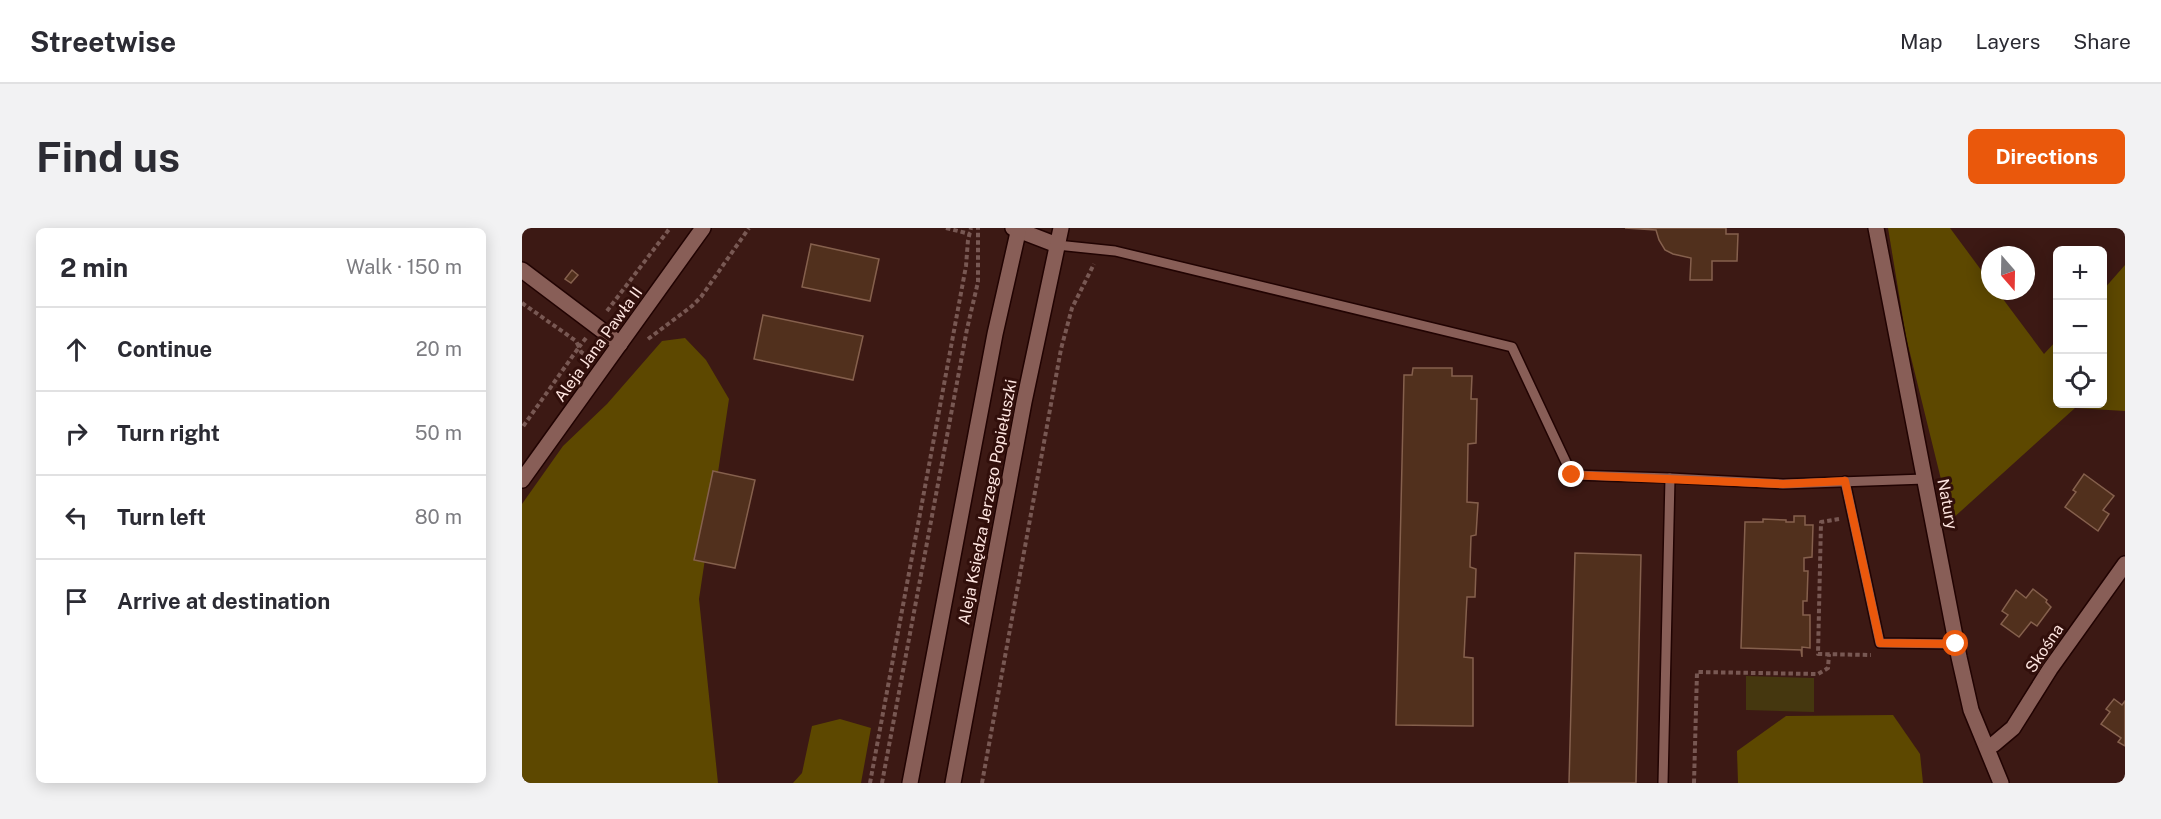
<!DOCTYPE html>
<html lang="en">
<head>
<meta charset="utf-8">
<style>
	body { margin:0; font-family:"Public Sans",sans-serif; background:#f2f2f3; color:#2b2b33 }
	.controls { position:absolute; right:18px; top:18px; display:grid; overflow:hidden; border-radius:9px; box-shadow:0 3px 15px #0003 }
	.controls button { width:54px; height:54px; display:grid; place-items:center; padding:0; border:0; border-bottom:2px solid #e1e1e2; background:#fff; color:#2b2b33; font:30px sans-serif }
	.compass { position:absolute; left:1459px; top:18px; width:54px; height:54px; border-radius:50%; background:#fff; box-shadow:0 3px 15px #0003; rotate:160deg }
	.stop { position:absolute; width:18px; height:18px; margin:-14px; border:4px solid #ea580c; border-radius:50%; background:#fff }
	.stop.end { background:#ea580c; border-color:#fff; box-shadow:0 2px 6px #0008 }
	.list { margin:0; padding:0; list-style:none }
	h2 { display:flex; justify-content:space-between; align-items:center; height:78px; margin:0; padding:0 24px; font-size:26px }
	h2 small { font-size:20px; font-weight:400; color:#7c7c81 }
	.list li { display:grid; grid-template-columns:39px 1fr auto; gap:18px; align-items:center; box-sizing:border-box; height:84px; padding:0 24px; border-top:2px solid #e1e1e2 }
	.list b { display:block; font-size:22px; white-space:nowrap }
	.list em { font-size:20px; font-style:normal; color:#7c7c81 }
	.icon { flex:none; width:33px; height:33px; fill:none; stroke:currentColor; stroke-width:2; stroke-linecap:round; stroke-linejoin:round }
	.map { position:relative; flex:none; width:1603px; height:555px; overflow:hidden; border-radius:9px }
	header { display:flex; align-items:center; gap:36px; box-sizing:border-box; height:84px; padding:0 30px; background:#fff; border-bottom:2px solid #e1e1e2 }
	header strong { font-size:28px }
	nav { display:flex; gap:33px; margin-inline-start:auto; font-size:21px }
	.intro { display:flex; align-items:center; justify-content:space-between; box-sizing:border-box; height:144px; padding:0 36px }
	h1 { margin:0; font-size:42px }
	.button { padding:15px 27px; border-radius:9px; background:#ea580c; color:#fff; font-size:21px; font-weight:700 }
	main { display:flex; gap:36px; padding:0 36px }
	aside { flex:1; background:#fff; border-radius:9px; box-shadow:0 3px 15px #0003 }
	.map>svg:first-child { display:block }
	.green { fill:#45370f }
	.forest { fill:#5d4800 }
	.building { fill:#51301d; stroke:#85604d; stroke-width:1.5 }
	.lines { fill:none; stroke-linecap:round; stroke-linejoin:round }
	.service-casing { stroke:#210302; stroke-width:12 }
	.minor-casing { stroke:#210302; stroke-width:18 }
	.secondary-casing { stroke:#210302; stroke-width:18 }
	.path { stroke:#785853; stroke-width:4; stroke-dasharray:4.5 3; stroke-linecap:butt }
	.service { stroke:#885e57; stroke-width:9 }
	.minor { stroke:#885e57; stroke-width:15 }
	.secondary { stroke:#885e57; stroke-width:15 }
	.route { stroke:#ea580c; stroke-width:8 }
	.labels { text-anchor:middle; stroke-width:6; stroke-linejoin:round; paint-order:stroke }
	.street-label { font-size:16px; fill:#fee5e0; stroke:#310f0b }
</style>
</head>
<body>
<header>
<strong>Streetwise</strong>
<nav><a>Map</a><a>Layers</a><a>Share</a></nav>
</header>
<div class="intro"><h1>Find us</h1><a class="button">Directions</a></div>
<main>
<aside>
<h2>2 min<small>Walk · 150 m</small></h2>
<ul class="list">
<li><svg class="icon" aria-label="ahead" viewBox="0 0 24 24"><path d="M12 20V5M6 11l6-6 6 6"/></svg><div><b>Continue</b></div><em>20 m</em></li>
<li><svg class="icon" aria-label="right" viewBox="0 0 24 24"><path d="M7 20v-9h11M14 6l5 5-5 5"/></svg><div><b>Turn right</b></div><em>50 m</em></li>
<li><svg class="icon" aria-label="left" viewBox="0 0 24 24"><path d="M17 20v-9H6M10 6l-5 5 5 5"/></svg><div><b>Turn left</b></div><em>80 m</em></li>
<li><svg class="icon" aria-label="arrive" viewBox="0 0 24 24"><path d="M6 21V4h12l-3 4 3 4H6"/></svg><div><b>Arrive at destination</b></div></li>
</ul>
</aside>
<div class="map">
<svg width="1603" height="555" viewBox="0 0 1603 555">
	<rect width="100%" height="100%" fill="#3c1914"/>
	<!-- green -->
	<path class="green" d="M1224 448 1292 450V484L1224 482Z"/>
	<!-- forest -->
	<g class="forest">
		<path d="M1366 0H1428L1468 54V63H1475L1522 126 1535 112 1536 176H1580L1581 62 1603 37V183L1553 180 1429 292 1384 109Z"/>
		<path d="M163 110 184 132 207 171 177 371 196 555H0V276L41 218 85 176 140 113Z"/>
		<path d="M1371 487 1398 526 1401 555H1216L1215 523 1264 488Z"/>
		<path d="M318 491 349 500 339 555H271L280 545 290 498Z"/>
	</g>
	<!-- building -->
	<g class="building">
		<path d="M1103 0H1204V6H1216L1215 33H1190V52H1168L1169 30 1151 26 1143 22 1137 12 1134 2Z"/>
		<path d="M289 16 357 31 348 73 280 59Z"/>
		<path d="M50 42 56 47 49 55 43 51Z"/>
		<path d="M241 87 341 108 331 152 232 131Z"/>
		<path d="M891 140H930V148H950L949 171H955L954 215 946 216 945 274 956 275 954 307 949 308 948 339 954 341 953 369H945L942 429 951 430V498L874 497 882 147H890Z"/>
		<path d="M191 243 233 252 213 340 172 332Z"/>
		<path d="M1562 246 1592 268 1581 282 1587 286 1576 303 1543 279 1554 264 1551 262Z"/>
		<path d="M1272 288H1283V297H1291L1290 329 1282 330V343H1286L1285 373H1281V387H1288V420L1280 419V429L1279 422 1219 420 1223 294H1241V291L1264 292V294H1272Z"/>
		<path d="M1053 325 1119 327 1114 555H1047Z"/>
		<path d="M1511 361 1525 372 1524 374 1529 379 1515 398 1509 394 1497 409 1479 396 1486 387 1480 383 1494 362 1504 370Z"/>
		<path d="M1592 471 1600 477 1603 473V518L1596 514 1599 510 1579 496 1588 484 1584 481Z"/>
	</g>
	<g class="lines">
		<defs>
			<g id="service">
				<path d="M535 17 593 23 990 119 1050 247 1148 250"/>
				<path d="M1323 253 1358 415 1434 416"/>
				<path d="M1141 555 1148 250 1261 256 1403 251"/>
			</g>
			<g id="minor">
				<path d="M491 0 535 17"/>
				<path d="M1354 0 1437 429 1449 482 1479 555"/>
				<path d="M0 42 98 116"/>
				<path d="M0 252 181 0"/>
				<path d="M1465 519 1472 516 1491 500 1528 441 1603 336"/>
			</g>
			<g id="secondary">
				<path d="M388 555 473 106 497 0"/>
				<path d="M431 555 502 174 539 0"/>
			</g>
		</defs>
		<!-- service casing -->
		<use href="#service" class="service-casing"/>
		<!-- minor casing -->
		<use href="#minor" class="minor-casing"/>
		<!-- secondary casing -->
		<use href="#secondary" class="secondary-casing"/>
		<!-- path -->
		<g class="path">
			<path d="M424 0 448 6"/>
			<path d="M0 75 54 113 57 119 0 200"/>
			<path d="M85 83 148 0"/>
			<path d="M64 110 57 119 59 124 67 129"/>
			<path d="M126 111 170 78 179 69 227 0"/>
			<path d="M1317 291 1299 294 1296 426 1349 427"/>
			<path d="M348 555 444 38 446 12 449 0"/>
			<path d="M360 555 445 101 456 54V0"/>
			<path d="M460 555 539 121 550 80 572 36"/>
			<path d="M1172 555 1175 444 1296 446 1306 440 1307 426"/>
		</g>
		<!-- service -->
		<use href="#service" class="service"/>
		<!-- minor -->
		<use href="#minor" class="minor"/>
		<!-- secondary -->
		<use href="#secondary" class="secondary"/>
	</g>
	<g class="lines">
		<!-- route -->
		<path class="route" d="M1050 247 1261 256 1323 253 1358 415 1434 416"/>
	</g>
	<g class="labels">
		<!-- street labels -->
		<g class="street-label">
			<text transform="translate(76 116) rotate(-54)" y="6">Aleja Jana Pawła II</text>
			<text transform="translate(465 274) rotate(-79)" y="6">Aleja Księdza Jerzego Popiełuszki</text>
			<text transform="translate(1426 276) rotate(79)" y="6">Natury</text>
			<text transform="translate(1522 420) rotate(-56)" y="6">Skośna</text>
		</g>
	</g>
</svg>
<div class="controls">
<button>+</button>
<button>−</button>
<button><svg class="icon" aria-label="locate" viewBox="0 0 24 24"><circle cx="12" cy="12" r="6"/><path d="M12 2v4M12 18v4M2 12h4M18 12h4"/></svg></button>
</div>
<svg class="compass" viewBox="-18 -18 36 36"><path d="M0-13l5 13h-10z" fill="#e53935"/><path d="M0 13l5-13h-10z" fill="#7c7c81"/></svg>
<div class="stop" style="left:1434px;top:416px"></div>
<div class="stop end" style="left:1050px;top:247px"></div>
</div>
</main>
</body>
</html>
